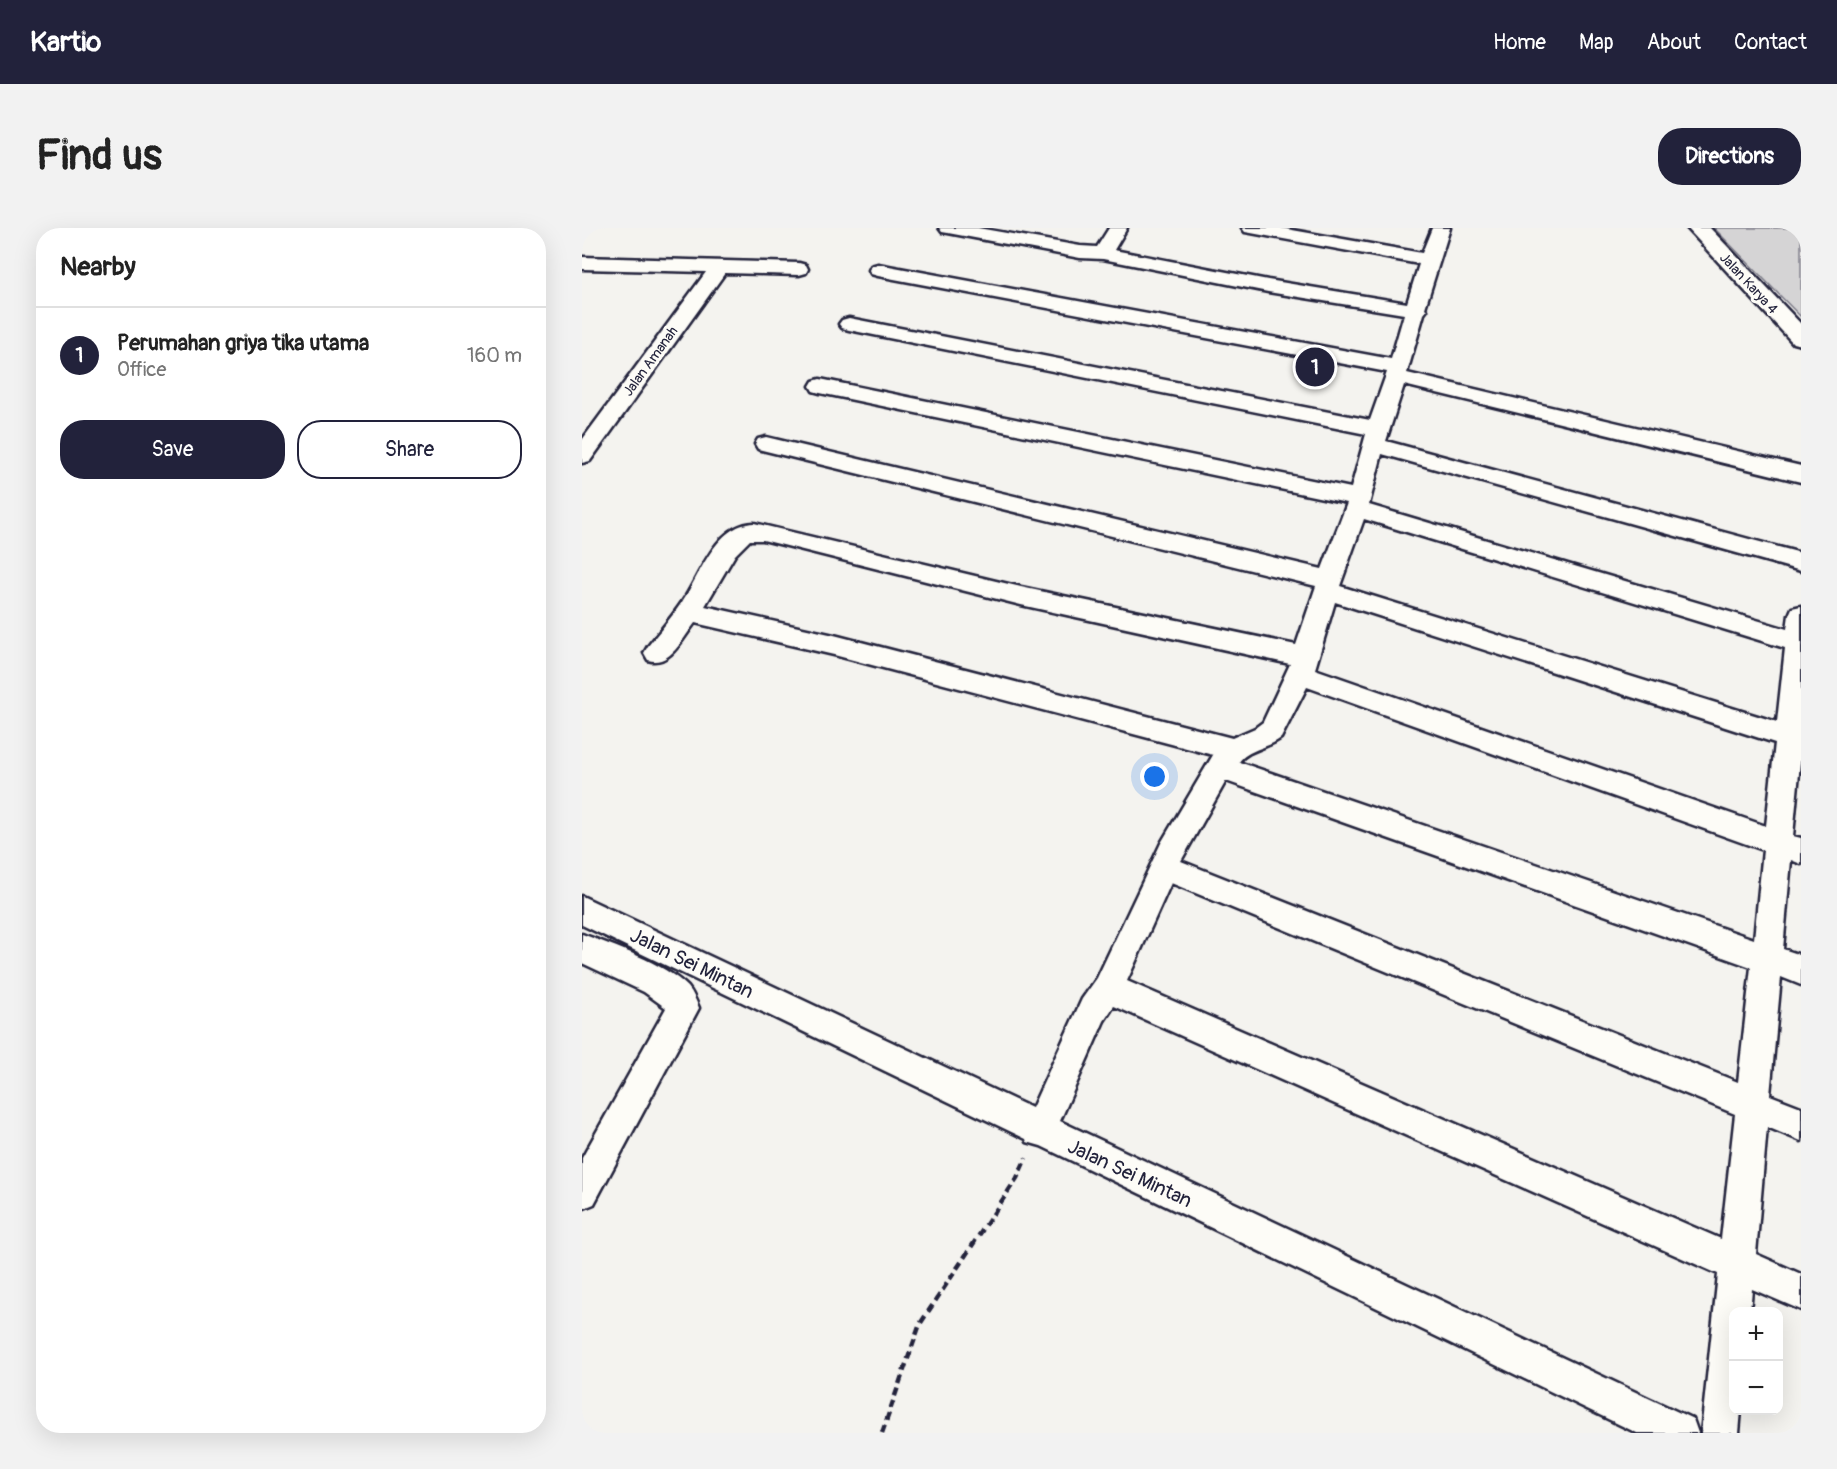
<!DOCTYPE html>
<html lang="en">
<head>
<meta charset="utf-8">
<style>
	body { margin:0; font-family:Pangolin,sans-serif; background:#f2f2f2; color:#222 }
	.controls { position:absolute; right:18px; bottom:18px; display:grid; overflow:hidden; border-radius:12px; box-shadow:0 6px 24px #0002 }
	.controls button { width:54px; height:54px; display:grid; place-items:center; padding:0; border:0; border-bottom:2px solid #e0e0e0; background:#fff; color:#222; font:30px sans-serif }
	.you { position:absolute; left:573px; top:549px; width:21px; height:21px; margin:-15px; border:4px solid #fff; border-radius:50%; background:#1a73e8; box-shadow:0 0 0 9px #1a73e833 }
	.badge { display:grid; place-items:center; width:39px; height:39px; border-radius:50%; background:#22223b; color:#fff; font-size:20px; font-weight:700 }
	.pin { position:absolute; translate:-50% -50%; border:3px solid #fff; box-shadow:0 2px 6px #0006 }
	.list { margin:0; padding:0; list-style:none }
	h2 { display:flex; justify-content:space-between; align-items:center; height:78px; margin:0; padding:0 24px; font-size:26px }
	h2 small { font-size:20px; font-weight:400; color:#767676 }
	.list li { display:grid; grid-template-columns:39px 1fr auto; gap:18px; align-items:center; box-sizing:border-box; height:96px; padding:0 24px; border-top:2px solid #e0e0e0 }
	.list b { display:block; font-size:22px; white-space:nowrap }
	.list p { margin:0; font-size:20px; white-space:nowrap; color:#767676 }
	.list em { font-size:20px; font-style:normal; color:#767676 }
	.actions { display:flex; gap:12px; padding:18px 24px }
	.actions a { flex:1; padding:14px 0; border:2px solid #22223b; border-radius:24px; text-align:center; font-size:21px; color:#22223b }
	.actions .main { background:#22223b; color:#fff }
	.map { position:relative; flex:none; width:1219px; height:1205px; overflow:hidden; border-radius:24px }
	header { display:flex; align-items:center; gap:36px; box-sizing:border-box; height:84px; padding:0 30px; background:#22223b; color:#fff }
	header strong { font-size:28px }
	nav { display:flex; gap:33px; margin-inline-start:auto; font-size:21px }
	.intro { display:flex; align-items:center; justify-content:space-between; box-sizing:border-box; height:144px; padding:0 36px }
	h1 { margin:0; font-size:42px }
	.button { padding:15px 27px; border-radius:24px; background:#22223b; color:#fff; font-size:21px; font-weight:700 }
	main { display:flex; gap:36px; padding:0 36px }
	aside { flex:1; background:#fff; border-radius:24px; box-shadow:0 6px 24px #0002 }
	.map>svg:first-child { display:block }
	.green { fill:#d5d4d5; stroke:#7c7b88; stroke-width:1.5 }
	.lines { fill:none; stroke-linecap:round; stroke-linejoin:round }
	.minor-casing { stroke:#22223b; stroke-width:5 }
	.major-casing { stroke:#22223b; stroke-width:5 }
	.path { stroke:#22223b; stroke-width:4.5; stroke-dasharray:8 5; stroke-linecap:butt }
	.minor { fill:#fdfcf7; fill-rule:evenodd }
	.major { fill:#fdfcf7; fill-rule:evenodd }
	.labels { text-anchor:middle; stroke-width:6; stroke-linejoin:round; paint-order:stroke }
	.far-street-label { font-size:14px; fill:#22223b; stroke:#fdfcf7 }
	.near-street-label { font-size:20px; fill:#22223b; stroke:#fdfcf7 }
</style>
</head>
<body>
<header>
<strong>Kartio</strong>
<nav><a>Home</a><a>Map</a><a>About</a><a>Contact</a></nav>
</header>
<div class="intro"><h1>Find us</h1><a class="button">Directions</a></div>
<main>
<aside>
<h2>Nearby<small></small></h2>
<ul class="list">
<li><span class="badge">1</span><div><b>Perumahan griya tika utama</b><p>Office</p></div><em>160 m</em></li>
</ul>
<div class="actions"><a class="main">Save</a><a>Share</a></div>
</aside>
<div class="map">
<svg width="1219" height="1205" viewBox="0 0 1219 1205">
	<rect width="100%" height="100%" fill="#f4f3ef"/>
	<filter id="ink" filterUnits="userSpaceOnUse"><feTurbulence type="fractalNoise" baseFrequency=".0167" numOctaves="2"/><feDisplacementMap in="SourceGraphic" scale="12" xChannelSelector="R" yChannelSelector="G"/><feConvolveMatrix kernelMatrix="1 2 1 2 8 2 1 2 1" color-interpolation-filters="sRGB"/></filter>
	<g filter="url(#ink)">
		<!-- green -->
		<path class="green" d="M1132 0H1219V89Z"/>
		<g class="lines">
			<defs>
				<g id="minor">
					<path d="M357 0H396L498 18 515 19 527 0H545L532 22 686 52 825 75 837 36 669 5 663 4 660 0H699L840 25 850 0H868L843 80 845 82 842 86 825 145 1219 238V254L822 157 804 213 1219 325V343L800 226 787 277 1205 401 1207 387 1210 380 1219 378V524L1211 608 1219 610V636L1209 632 1201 721 1219 727V757L1199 749 1188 867 1219 879V913L1185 899 1174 1026 1219 1046V1082L1170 1061 1168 1084H1152V1182H1159L1157 1205H1119L1136 1046 532 778 522 793 478 893 1111 1191 1116 1205H1055L459 918 445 914 444 911 0 697V668L450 880 500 771 515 750 579 615 631 527 252 427 113 395C101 410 88 439 66 432L62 425 66 418C77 404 90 389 100 374 119 346 133 297 172 295L439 359 714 417 734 358 184 223 176 221 173 216 176 211 184 209 740 341 765 275 238 165 231 163 228 158 231 153 238 151 769 260 784 206 267 102 260 100 257 96 260 92 267 90 788 192 805 144 296 48 289 46 287 42 289 38 296 36 809 131 822 86 686 64 521 31 498 30 366 5 360 4ZM782 291 1203 420 1195 494 758 358ZM168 312H181L439 377 708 436 681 494 673 500 650 510 252 407 123 378 153 327ZM753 374 1193 515 1184 598 733 441ZM725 459 1181 622 1172 711 657 534C666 521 687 520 699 510ZM644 553 1169 739 1156 854 599 633ZM589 655 1153 886 1139 1011 545 753Z"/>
					<path d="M0 29 217 35 224 37 226 41 224 45 217 47 143 45 8 233 0 235V212L124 44 0 41Z"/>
					<path d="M0 706C32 718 82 735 106 759 111 765 114 773 117 780L12 976 0 981V930L84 780 62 764 0 735Z"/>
				</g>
				<path id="major" d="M1105 0H1128L1219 96V117L1211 115Z"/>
			</defs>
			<!-- minor casing -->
			<use href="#minor" class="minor-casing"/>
			<!-- major casing -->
			<use href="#major" class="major-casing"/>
			<!-- path -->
			<path class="path" d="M300 1205 338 1096 435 950 444 930"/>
			<!-- minor -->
			<use href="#minor" class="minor"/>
			<!-- major -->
			<use href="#major" class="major"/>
		</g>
	</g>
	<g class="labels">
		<!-- far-street labels -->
		<g class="far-street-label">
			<text transform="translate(1167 55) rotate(47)" y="5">Jalan Karya 4</text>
			<text transform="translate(68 133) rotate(-54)" y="5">Jalan Amanah</text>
		</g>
		<!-- near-street labels -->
		<g class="near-street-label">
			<text transform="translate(110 735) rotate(26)" y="7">Jalan Sei Mintan</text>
			<text transform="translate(548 945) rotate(25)" y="7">Jalan Sei Mintan</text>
		</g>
	</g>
</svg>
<div class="controls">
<button>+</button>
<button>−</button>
</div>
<div class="you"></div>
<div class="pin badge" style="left:733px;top:139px">1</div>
</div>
</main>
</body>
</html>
